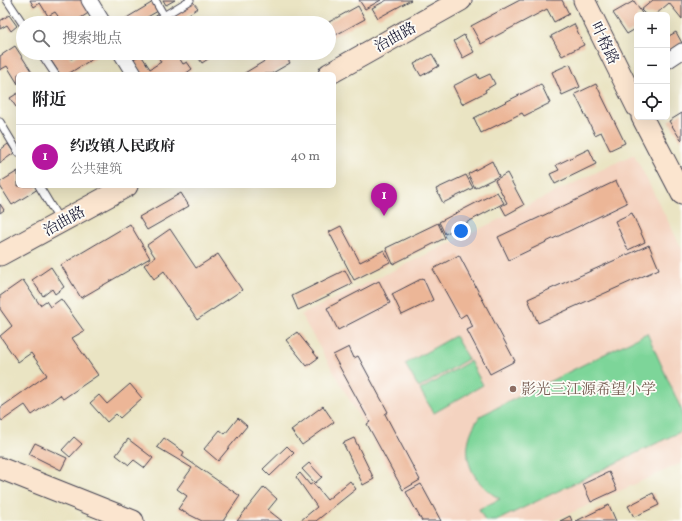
<!DOCTYPE html>
<html lang="zh">
<head>
<meta charset="utf-8">
<style>
	body { margin:0; font-family:Vollkorn,"Noto Serif SC",serif; background:#f6f6f6; color:#202124 }
	.controls { position:absolute; right:12px; top:12px; display:grid; overflow:hidden; border-radius:6px; box-shadow:0 4px 16px #0002 }
	.controls button { width:36px; height:36px; display:grid; place-items:center; padding:0; border:0; border-bottom:1px solid #e0e0e0; background:#fff; color:#202124; font:20px sans-serif }
	.you { position:absolute; left:461px; top:231px; width:14px; height:14px; margin:-10px; border:3px solid #fff; border-radius:50%; background:#1a73e8; box-shadow:0 0 0 6px #1a73e833 }
	.badge { display:grid; place-items:center; width:26px; height:26px; border-radius:50%; background:#b5179e; color:#fff; font-size:13px; font-weight:700 }
	.pin { position:absolute; translate:-50% -33px; filter:drop-shadow(0 1px 2px #0008) }
	.pin::after { content:''; position:absolute; top:21px; width:14px; height:12px; background:inherit; clip-path:polygon(0 0,100% 0,50% 100%) }
	.list { margin:0; padding:0; list-style:none }
	h2 { display:flex; justify-content:space-between; align-items:center; height:52px; margin:0; padding:0 16px; font-size:17px }
	h2 small { font-size:13px; font-weight:400; color:#757577 }
	.list li { display:grid; grid-template-columns:26px 1fr auto; gap:12px; align-items:center; box-sizing:border-box; height:64px; padding:0 16px; border-top:1px solid #e0e0e0 }
	.list b { display:block; font-size:15px; white-space:nowrap }
	.list p { margin:0; font-size:13px; white-space:nowrap; color:#757577 }
	.list em { font-size:13px; font-style:normal; color:#757577 }
	.icon { flex:none; width:22px; height:22px; fill:none; stroke:currentColor; stroke-width:2; stroke-linecap:round; stroke-linejoin:round }
	.map { position:relative; flex:none; width:682px; height:521px; overflow:hidden }
	.search { position:absolute; background:#fff; box-shadow:0 4px 16px #0002; left:16px; top:16px; width:320px; height:44px; display:flex; align-items:center; gap:10px; box-sizing:border-box; padding:0 14px; border-radius:22px; color:#757577; font-size:15px }
	.panel { position:absolute; background:#fff; box-shadow:0 4px 16px #0002; left:16px; top:72px; width:320px; height:116px; border-radius:6px }
	.map>svg:first-child { display:block }
	.built { fill:#f4d3c0 }
	.green { fill:#7dd599; stroke:#507c6a }
	.building { fill:#ecb697 }
	.lines { fill:none; stroke-linecap:round; stroke-linejoin:round }
	.lane-casing { stroke:#403f4f; stroke-width:9 }
	.street-casing { stroke:#403f4f; stroke-width:17 }
	.secondary-casing { stroke:#403f4f; stroke-width:23 }
	.lane { stroke:#fff; stroke-width:7 }
	.street { stroke:#fff; stroke-width:15 }
	.secondary { stroke:#fbe5cf; stroke-width:21 }
	.education-dot { fill:#8d6e63; stroke:#fdfcf7; stroke-width:1.5 }
	.labels { text-anchor:middle; stroke-width:3.5; stroke-linejoin:round; paint-order:stroke }
	.street-label { font-size:15px; fill:#22223b; stroke:#fdfcf7 }
	.education-label { font-size:15px; fill:#785e54; stroke:#fdfcf7; text-anchor:start }
</style>
</head>
<body>
<div class="map">
<svg width="682" height="521" viewBox="0 0 682 521">
	<rect width="100%" height="100%" fill="#fdfcf7"/>
	<filter id="ink" filterUnits="userSpaceOnUse"><feTurbulence type="fractalNoise" baseFrequency=".025" numOctaves="2"/><feDisplacementMap in="SourceGraphic" scale="8" xChannelSelector="R" yChannelSelector="G"/><feConvolveMatrix kernelMatrix="1 2 1 2 8 2 1 2 1" color-interpolation-filters="sRGB"/></filter>
	<filter id="wash" filterUnits="userSpaceOnUse"><feTurbulence type="fractalNoise" baseFrequency=".012" numOctaves="4" result="noise"/><feDisplacementMap in="SourceGraphic" scale="16" xChannelSelector="R" yChannelSelector="G"/><feGaussianBlur stdDeviation="0.9" result="paint"/><feColorMatrix in="noise" values="0 0 0 0 0 0 0 0 0 0 0 0 0 0 0 0 0 1.4 0 .05"/><feComposite in="paint" operator="in"/></filter>
	<g filter="url(#wash)">
		<rect width="100%" height="100%" fill="#eae4c3"/>
		<!-- built -->
		<path class="built" d="M634 154 682 249V463L553 521H419L301 315Z"/>
		<!-- green -->
		<g class="green">
			<path d="M647 333 682 411V431L496 521H485L479 509 500 499C467 480 457 448 480 416Z"/>
			<path d="M455 336 468 359 419 388 405 364Z"/>
			<path d="M470 361 483 385 434 413 420 390Z"/>
		</g>
		<g id="blocks">
			<!-- building -->
			<g class="building">
				<path d="M30 0H83L90 12 73 23H54L60 19 55 12 48 16 40 3 34 7Z"/>
				<path d="M163 0H175L166 5Z"/>
				<path d="M359 0H381L365 9Z"/>
				<path d="M387 0H411L378 18 372 8Z"/>
				<path d="M520 0H562L569 14 554 22 547 9 481 44 471 26Z"/>
				<path d="M653 0H682V19L669 3 655 15H646L641 10Z"/>
				<path d="M634 1 643 15H637V28L627 34 613 13Z"/>
				<path d="M153 2 158 11 137 23H118Z"/>
				<path d="M193 2 198 8 177 22 172 15Z"/>
				<path d="M358 6 365 19 332 37 329 30V22Z"/>
				<path d="M9 15 17 26 11 31 7 25 0 29V21Z"/>
				<path d="M574 24 584 45 562 56 551 36Z"/>
				<path d="M676 32 682 43 667 52V37Z"/>
				<path d="M464 35 474 52 463 58 454 41Z"/>
				<path d="M15 46 33 74H18V84L7 66 0 70V56Z"/>
				<path d="M46 53H68L71 59 80 53H102L68 74H60Z"/>
				<path d="M156 53H176L183 64 187 62 192 69 185 74H142L133 59 141 55 150 69 161 62Z"/>
				<path d="M195 53H217L202 63Z"/>
				<path d="M223 53H232L227 57Z"/>
				<path d="M278 53H284L290 63 271 74H243Z"/>
				<path d="M432 54 439 66 421 76 414 64Z"/>
				<path d="M570 64 580 87 562 95 552 72Z"/>
				<path d="M477 74 479 79 490 74 495 84 485 90 486 92 462 104 453 86Z"/>
				<path d="M541 84 550 103 524 116 522 113 481 133 474 118Z"/>
				<path d="M596 84 625 143 610 150 601 132 595 135 575 94Z"/>
				<path d="M18 93V106L16 107 10 98Z"/>
				<path d="M682 113V139L681 140 669 121Z"/>
				<path d="M8 144 14 153 0 163V150Z"/>
				<path d="M589 149 596 164 555 184 550 174 559 170 556 165Z"/>
				<path d="M492 161 499 176 475 188 468 174Z"/>
				<path d="M18 171V186H36L38 189 12 205 0 186V182Z"/>
				<path d="M507 173 524 205 506 215 501 206 507 203 495 180Z"/>
				<path d="M466 175 473 188 443 203 436 189Z"/>
				<path d="M616 181 627 203 509 260 498 237Z"/>
				<path d="M497 192 504 203 445 234 439 222Z"/>
				<path d="M181 193 189 206 147 230 139 217Z"/>
				<path d="M0 204 4 210 0 213Z"/>
				<path d="M632 213 645 242 628 250 615 221Z"/>
				<path d="M438 223 445 238 393 264 386 248Z"/>
				<path d="M130 224 150 258 81 298 61 265Z"/>
				<path d="M341 226 360 262 384 250 390 262 354 280 329 232Z"/>
				<path d="M170 229 196 268 218 254 242 290 197 320 164 271 154 279 144 265 155 257 147 245Z"/>
				<path d="M649 245 659 269 538 323 528 299Z"/>
				<path d="M459 255 515 361 490 374 467 330 473 327 466 314 460 318 433 269Z"/>
				<path d="M51 267 64 287 55 294 52 289 43 296 32 280Z"/>
				<path d="M345 270 352 284 298 310 292 296Z"/>
				<path d="M423 278 433 300 402 315 392 294Z"/>
				<path d="M23 280 40 305 46 301 50 307 61 299 84 331 72 338 98 375 63 399 60 395 32 415 25 405 2 421 0 418V408L47 375 31 353 18 362 0 336 12 326 0 309V296Z"/>
				<path d="M379 281 390 303 338 330 327 308Z"/>
				<path d="M297 332 318 358 307 366 286 340Z"/>
				<path d="M349 347 354 358 358 356 388 412 385 414 420 480 403 490 367 424 370 422 333 355Z"/>
				<path d="M130 384 142 398 120 418 116 414 107 422 90 403 99 395 107 404Z"/>
				<path d="M323 406 334 422 302 445 291 430Z"/>
				<path d="M238 418 247 426 218 461 204 449 220 430 225 434Z"/>
				<path d="M74 437 82 444 70 457 62 450Z"/>
				<path d="M164 438 184 452 182 456 240 496 223 521H202L178 509 187 496 177 489 192 468 157 447Z"/>
				<path d="M354 438 374 479 363 485 343 443Z"/>
				<path d="M128 439 153 458 145 468 134 460 129 465 116 455Z"/>
				<path d="M35 443 67 458 61 470 29 454Z"/>
				<path d="M287 446 294 453 270 476 263 469Z"/>
				<path d="M309 463 322 477 315 483 302 469Z"/>
				<path d="M609 472 617 490 591 502 583 484Z"/>
				<path d="M300 473 310 485 313 483 327 500 350 481 356 489 316 521H300L317 507 296 477Z"/>
				<path d="M421 484 441 521H422L406 492Z"/>
				<path d="M264 487 277 499 268 510 282 521H237Z"/>
				<path d="M653 493 659 505 634 517 628 506Z"/>
				<path d="M609 505 616 521H576Z"/>
				<path d="M570 516 572 521H560Z"/>
			</g>
		</g>
	</g>
	<g filter="url(#ink)">
		<use href="#blocks" fill-opacity="0" stroke="#403f4f" stroke-width="1"/>
		<g class="lines">
			<defs>
				<g id="lane">
					<path d="M7 0 23 24"/>
					<path d="M155 0 164 16"/>
					<path d="M152 23 190 0"/>
					<path d="M41 53 55 74"/>
					<path d="M0 122 18 152"/>
					<path d="M39 186 60 221"/>
				</g>
				<g id="street">
					<path d="M89 0 103 23"/>
					<path d="M121 53 134 74"/>
					<path d="M667 61 682 51"/>
				</g>
				<g id="secondary">
					<path d="M584 0 637 107"/>
					<path d="M329 74 461 0"/>
					<path d="M642 117 682 194"/>
					<path d="M0 255 127 186"/>
					<path d="M0 468 133 521"/>
				</g>
			</defs>
			<!-- lane casing -->
			<use href="#lane" class="lane-casing"/>
			<!-- street casing -->
			<use href="#street" class="street-casing"/>
			<!-- secondary casing -->
			<use href="#secondary" class="secondary-casing"/>
			<!-- lane -->
			<use href="#lane" class="lane"/>
			<!-- street -->
			<use href="#street" class="street"/>
			<!-- secondary -->
			<use href="#secondary" class="secondary"/>
		</g>
	</g>
	<!-- markers -->
	<circle class="education-dot" cx="513" cy="389" r="4"/>
	<g class="labels">
		<!-- street labels -->
		<g class="street-label">
			<text transform="translate(395 37) rotate(-29)" y="5">治曲路</text>
			<text transform="translate(605 43) rotate(64)" y="5">叶格路</text>
			<text transform="translate(64 221) rotate(-29)" y="5">治曲路</text>
		</g>
		<!-- education labels -->
		<g class="education-label">
			<text x="521" y="394">影光三江源希望小学</text>
		</g>
	</g>
</svg>
<div class="controls">
<button>+</button>
<button>−</button>
<button><svg class="icon" aria-label="locate" viewBox="0 0 24 24"><circle cx="12" cy="12" r="6"/><path d="M12 2v4M12 18v4M2 12h4M18 12h4"/></svg></button>
</div>
<div class="you"></div>
<div class="pin badge" style="left:384px;top:216px">1</div>
<div class="search"><svg class="icon" aria-label="search" viewBox="0 0 24 24"><circle cx="10" cy="10" r="6"/><path d="M15 15l6 6"/></svg>搜索地点</div>
<section class="panel">
<h2>附近<small></small></h2>
<ul class="list">
<li><span class="badge">1</span><div><b>约改镇人民政府</b><p>公共建筑</p></div><em>40 m</em></li>
</ul>
</section>
</div>
</body>
</html>
